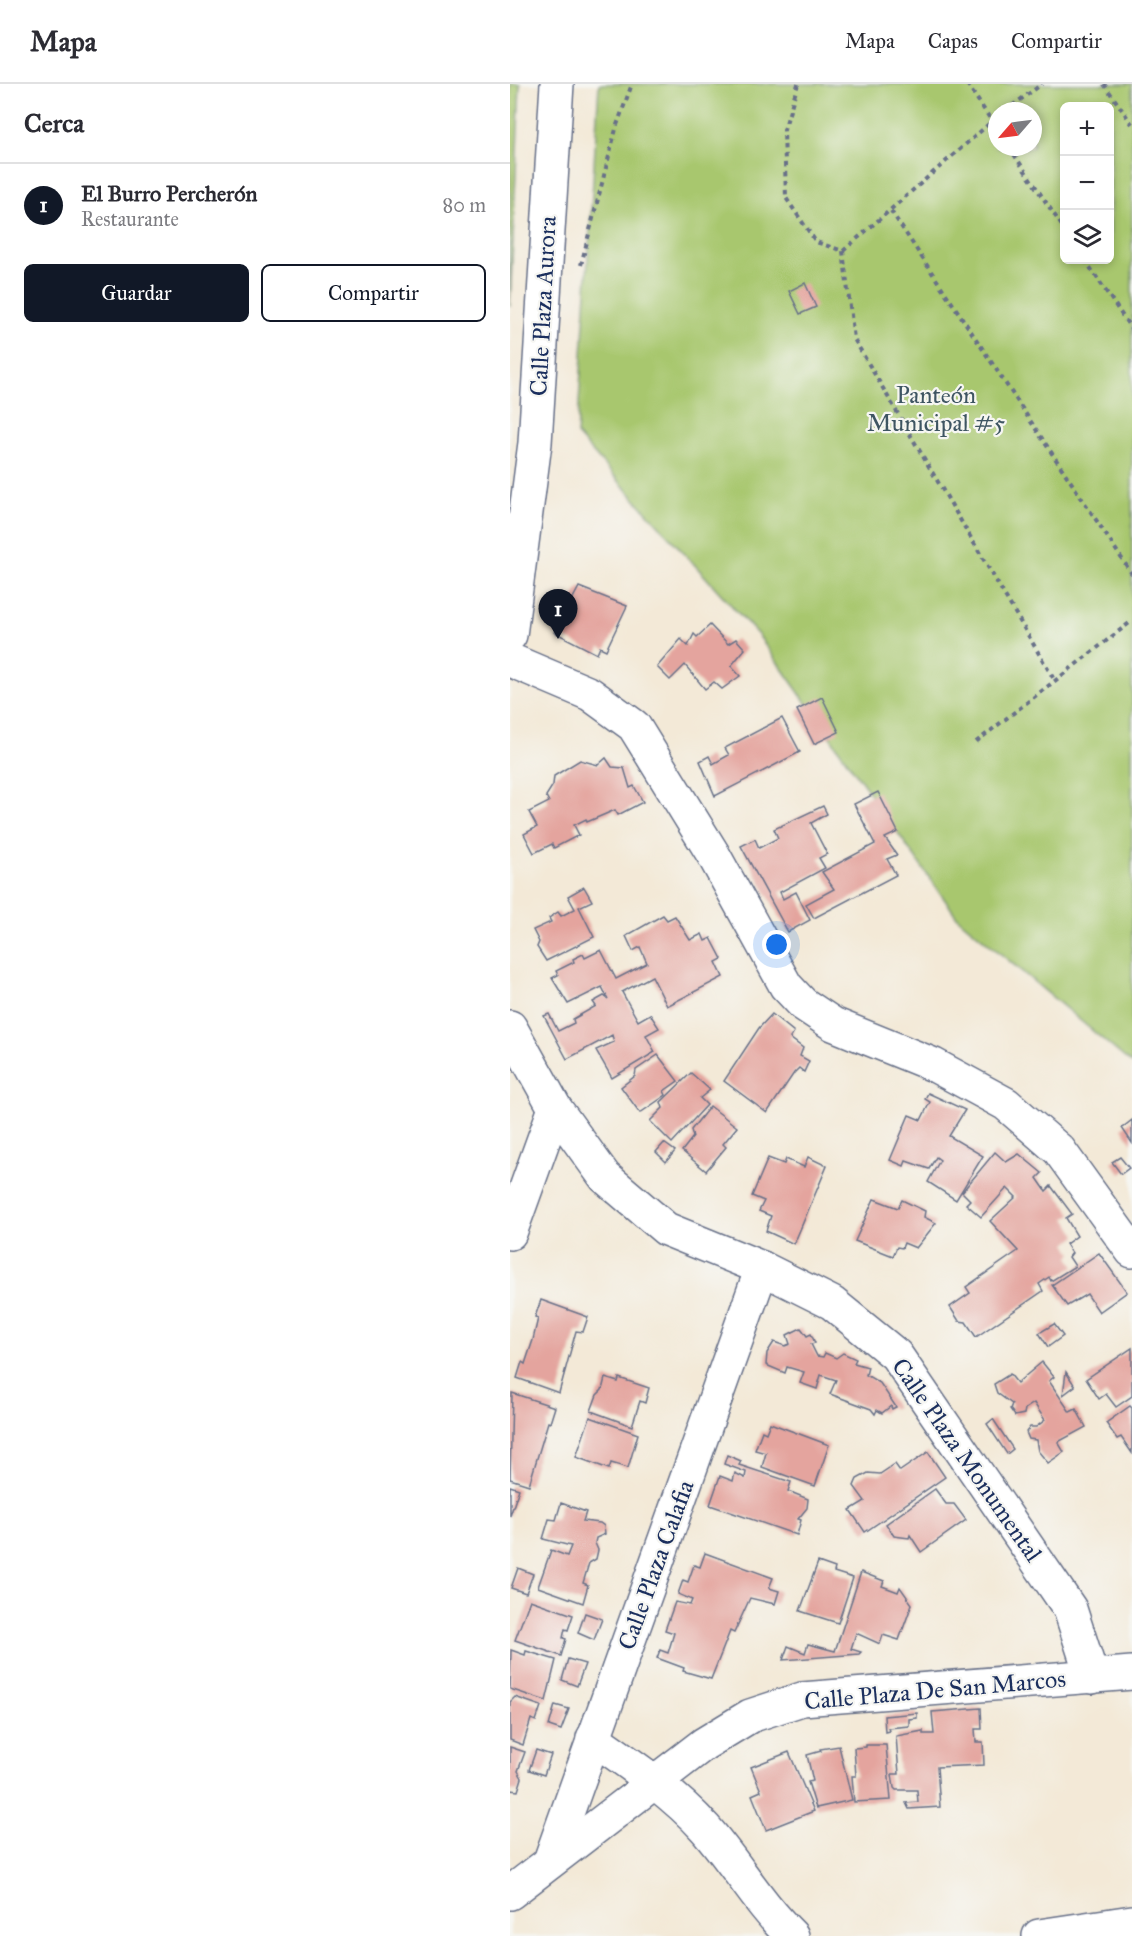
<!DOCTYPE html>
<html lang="es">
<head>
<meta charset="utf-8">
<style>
	body { margin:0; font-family:"IM FELL Great Primer",serif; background:#f7f7f7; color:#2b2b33 }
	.controls { position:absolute; right:18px; top:18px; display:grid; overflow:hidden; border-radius:9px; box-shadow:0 3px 9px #0003 }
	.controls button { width:54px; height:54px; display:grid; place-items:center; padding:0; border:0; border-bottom:2px solid #e1e1e2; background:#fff; color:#2b2b33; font:30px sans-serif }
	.compass { position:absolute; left:478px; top:18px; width:54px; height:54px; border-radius:50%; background:#fff; box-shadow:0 3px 9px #0003; rotate:242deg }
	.you { position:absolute; left:267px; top:861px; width:21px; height:21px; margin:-15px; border:4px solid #fff; border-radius:50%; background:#1a73e8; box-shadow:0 0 0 9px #1a73e833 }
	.badge { display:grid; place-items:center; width:39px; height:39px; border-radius:50%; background:#111827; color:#fff; font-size:20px; font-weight:700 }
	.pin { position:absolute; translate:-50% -50px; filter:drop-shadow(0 2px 3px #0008) }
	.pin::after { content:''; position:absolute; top:32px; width:21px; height:18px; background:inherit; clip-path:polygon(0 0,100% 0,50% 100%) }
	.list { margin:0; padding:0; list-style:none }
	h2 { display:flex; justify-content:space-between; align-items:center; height:78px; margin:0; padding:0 24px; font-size:26px }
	h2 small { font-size:20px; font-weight:400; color:#7c7c81 }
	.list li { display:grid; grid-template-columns:39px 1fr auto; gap:18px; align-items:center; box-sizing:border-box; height:84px; padding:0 24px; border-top:2px solid #e1e1e2 }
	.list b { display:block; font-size:22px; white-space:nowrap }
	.list p { margin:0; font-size:20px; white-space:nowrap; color:#7c7c81 }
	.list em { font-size:20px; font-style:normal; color:#7c7c81 }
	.actions { display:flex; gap:12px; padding:18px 24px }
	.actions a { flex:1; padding:14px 0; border:2px solid #111827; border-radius:9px; text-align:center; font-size:21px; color:#111827 }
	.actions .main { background:#111827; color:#fff }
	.icon { flex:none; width:33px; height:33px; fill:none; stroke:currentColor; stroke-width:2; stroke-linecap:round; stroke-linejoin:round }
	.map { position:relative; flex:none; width:622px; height:1852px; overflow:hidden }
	header { display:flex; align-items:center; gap:36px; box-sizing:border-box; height:84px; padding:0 30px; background:#fff; border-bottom:2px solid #e1e1e2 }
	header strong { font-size:28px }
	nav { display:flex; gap:33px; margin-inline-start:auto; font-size:21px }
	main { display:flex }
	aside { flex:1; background:#fff }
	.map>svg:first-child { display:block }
	.green { fill:#a8c76e; stroke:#627b66; stroke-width:1.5; fill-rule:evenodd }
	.building { fill:#e4a49e }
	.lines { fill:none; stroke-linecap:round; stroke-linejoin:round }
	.minor-casing { stroke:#677088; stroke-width:36 }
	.major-casing { stroke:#677088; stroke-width:36 }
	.path { stroke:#677088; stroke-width:4; stroke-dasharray:4.5 4.5; stroke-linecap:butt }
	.minor { stroke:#fff; stroke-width:33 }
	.major { stroke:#fff; stroke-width:33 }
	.labels { text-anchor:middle; stroke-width:4.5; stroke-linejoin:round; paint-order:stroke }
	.street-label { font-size:24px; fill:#1b2f5e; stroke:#f6f6f2 }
	.park-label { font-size:24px; fill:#3e5562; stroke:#f6f6f2 }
</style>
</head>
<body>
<header>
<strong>Mapa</strong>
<nav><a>Mapa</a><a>Capas</a><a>Compartir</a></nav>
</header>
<main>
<aside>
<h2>Cerca<small></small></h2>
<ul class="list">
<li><span class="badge">1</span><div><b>El Burro Percherón</b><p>Restaurante</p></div><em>80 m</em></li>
</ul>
<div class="actions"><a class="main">Guardar</a><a>Compartir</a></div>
</aside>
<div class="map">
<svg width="622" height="1852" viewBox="0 0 622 1852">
	<rect width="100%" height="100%" fill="#f6f6f2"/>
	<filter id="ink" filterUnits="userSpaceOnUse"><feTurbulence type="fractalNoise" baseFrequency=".0167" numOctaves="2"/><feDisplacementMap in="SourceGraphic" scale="12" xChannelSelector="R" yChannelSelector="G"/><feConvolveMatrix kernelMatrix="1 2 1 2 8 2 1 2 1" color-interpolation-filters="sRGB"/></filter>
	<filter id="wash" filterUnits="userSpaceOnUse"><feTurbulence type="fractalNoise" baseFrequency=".008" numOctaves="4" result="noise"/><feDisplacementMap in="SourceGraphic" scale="24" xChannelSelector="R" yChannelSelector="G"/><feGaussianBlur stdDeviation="1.35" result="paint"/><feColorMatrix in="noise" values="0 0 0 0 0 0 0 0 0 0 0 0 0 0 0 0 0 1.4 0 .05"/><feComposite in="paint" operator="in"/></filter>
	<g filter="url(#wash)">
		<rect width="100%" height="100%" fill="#f3e9d7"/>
		<!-- green -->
		<g class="green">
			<path d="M0 0H10L0 222Z"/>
			<path d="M89 0H622V980L447 833 249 552 67 351ZM554 22H600V176H554ZM487 27H523V63H487Z"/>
		</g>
		<g id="blocks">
			<!-- building -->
			<g class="building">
				<path d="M295 199 306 223 290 230 279 207Z"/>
				<path d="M69 503 117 522 96 566 90 563 87 570 44 548 60 515 62 516Z"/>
				<path d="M200 541 218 560 226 555 235 565 221 582 230 592 212 605 204 598 195 605 175 581 160 596 147 583 171 555 178 562 184 550 187 553Z"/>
				<path d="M312 613 329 648 304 660 287 626Z"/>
				<path d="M272 634 290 668 205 712 190 677 199 672 203 680 219 671 215 664Z"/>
				<path d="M96 674 102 683 114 684 120 704 124 702 133 718 108 731 105 726 77 738 76 735 64 741 69 751 44 764 42 760 24 769 14 750 27 743 19 728 39 718 36 712 43 701 44 692 70 676 88 681Z"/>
				<path d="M368 708 388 748 375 754 387 771 377 775 386 791 304 834 296 820 324 805 312 788 365 760 344 720Z"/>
				<path d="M313 722 317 730 301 739 317 770 309 774 315 784 270 808 273 815 286 808 300 836 278 848 231 762 245 755 249 764 268 754 264 745Z"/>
				<path d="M74 803 82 817 69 823 84 853 36 877 27 863 29 858 23 846 41 838 39 834 48 828 51 832 65 825 58 812Z"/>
				<path d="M153 831 157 836 165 832 180 856 192 850 195 857 201 854 212 875 206 878 213 893 157 922 142 892 112 908 128 937 140 930 149 944 136 951 145 968 102 994 86 966 104 958 102 951 57 975 34 932 39 930 48 947 64 939 63 935 86 922 83 918 94 912 98 915 92 903 58 920 42 894 48 891 46 887 64 878 63 875 73 870 75 874 91 866 106 895 135 880 137 879 130 863 123 867 116 852Z"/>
				<path d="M262 930 284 948 280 954 293 964 290 972 299 977 294 988 289 984 284 989 257 1029 214 997 249 944Z"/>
				<path d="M148 971 168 997 154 1007 156 1011 130 1029 111 1003 125 992 126 986Z"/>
				<path d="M181 989 200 1006 190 1014 197 1021 162 1059 140 1037 153 1024 151 1018Z"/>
				<path d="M418 1009 455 1026 439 1052 473 1072 446 1116 418 1098 430 1076 426 1073 419 1085 396 1077 394 1082 380 1076 399 1031 411 1036 420 1018 415 1015Z"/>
				<path d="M200 1022 227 1043 213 1060 216 1063 196 1087 172 1067 183 1053 181 1046Z"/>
				<path d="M622 1036V1059L612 1044Z"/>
				<path d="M154 1059 165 1067 156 1078 146 1068Z"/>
				<path d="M485 1068 496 1078 509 1070 532 1089 527 1094 536 1107 541 1102 562 1130 556 1134 567 1152 556 1160 562 1169 559 1173 565 1182 541 1197 539 1193 529 1200 533 1207 466 1253 456 1238 449 1237 440 1223 460 1209 456 1203 508 1167 480 1137 506 1113 497 1104 471 1133 456 1120 460 1116 452 1108Z"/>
				<path d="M298 1073 317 1082 284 1160 256 1147 261 1132 249 1127 254 1117 242 1112 258 1074 274 1080 276 1075 294 1083Z"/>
				<path d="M610 1073 619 1084 611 1090 602 1078Z"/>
				<path d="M364 1115 388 1124 392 1116 415 1127 414 1133 426 1139 406 1164 394 1159 392 1164 387 1163 383 1172 345 1157Z"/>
				<path d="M589 1169 617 1208 589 1228 577 1210 557 1222 542 1201Z"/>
				<path d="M31 1216 78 1233 73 1248 66 1247 49 1309 7 1294 12 1278 15 1280 23 1256 28 1234 25 1233Z"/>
				<path d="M544 1240 553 1252 538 1263 529 1249Z"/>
				<path d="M291 1244 297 1252 301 1250 305 1259 301 1260 307 1272 313 1273 315 1269 326 1274 333 1269 346 1275 344 1279 358 1283 356 1291 370 1299 386 1323 382 1325 381 1322 372 1329 367 1326 365 1330 361 1325 320 1310 326 1296 311 1291 307 1305 290 1299 294 1288 277 1283 275 1289 256 1281 257 1269 264 1258 275 1262 280 1260 277 1251Z"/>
				<path d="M622 1264V1312L606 1323 596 1310 589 1315 576 1295Z"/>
				<path d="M532 1278 544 1293 539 1297 560 1328 566 1325 576 1343 548 1358 554 1368 538 1379 528 1367 526 1356 519 1355 516 1348 520 1343H526L535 1336 524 1319 515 1325 514 1330 505 1332 500 1325 502 1320 487 1309 484 1300 500 1290 507 1299Z"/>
				<path d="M556 1288 565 1302 553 1311Z"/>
				<path d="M95 1294 108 1298 109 1294 139 1304 135 1319 130 1317 122 1342 81 1327 87 1311 92 1306Z"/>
				<path d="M2 1309 45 1323 40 1339 38 1338 19 1401 0 1395Z"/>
				<path d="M620 1322 622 1324V1369L611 1353 607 1355 596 1339Z"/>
				<path d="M80 1333 128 1350 118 1384 101 1379 99 1385 66 1373Z"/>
				<path d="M483 1335 503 1365 497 1370 477 1340Z"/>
				<path d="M260 1339 319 1361 305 1402 252 1383 256 1369 245 1366 252 1347 256 1349Z"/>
				<path d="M418 1368 435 1393 355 1448 340 1426 355 1417 344 1402 347 1395 358 1389 370 1390 385 1380 390 1387Z"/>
				<path d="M217 1371 231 1377 229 1381 281 1398 278 1407 298 1415 297 1424 288 1435 291 1436 287 1451 200 1421 210 1392 223 1397 225 1389 235 1394 236 1388 214 1380Z"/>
				<path d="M0 1402 9 1405 0 1432Z"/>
				<path d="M425 1405 436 1420H444L456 1436 411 1468 400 1451 399 1454 384 1452 376 1440Z"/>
				<path d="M51 1419 76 1428 73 1437 90 1439 94 1442 95 1450 86 1454 85 1459 88 1466 86 1475 79 1479 73 1499 78 1501 73 1519 28 1503 41 1466 57 1472 61 1462 33 1455 39 1435 46 1436Z"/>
				<path d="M195 1469 263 1494 259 1504 269 1507 265 1520 240 1514 224 1549 220 1547 201 1595 173 1587 174 1584 147 1574 150 1566 158 1569 164 1549 155 1546 165 1518 180 1521 182 1516 168 1510 173 1496 178 1498 184 1481 190 1483Z"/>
				<path d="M308 1478 325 1484 324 1488 343 1494 328 1539 290 1527Z"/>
				<path d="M8 1484 23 1490 16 1509 1 1504Z"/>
				<path d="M351 1488 374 1497 372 1502 388 1508 390 1503 402 1520 389 1556 373 1551 370 1560 346 1549 341 1565 351 1568 349 1570 273 1576 278 1562 295 1569 298 1560 325 1567Z"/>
				<path d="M20 1516 63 1531 58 1546 55 1545 53 1554 56 1555 51 1572 5 1556Z"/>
				<path d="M75 1529 92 1535 84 1556 68 1549Z"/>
				<path d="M1 1566 15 1571 16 1567 46 1576 36 1617 0 1605Z"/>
				<path d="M58 1575 75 1580 67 1602 52 1596Z"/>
				<path d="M5 1613 31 1622 26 1637 21 1635 13 1661 0 1656V1618Z"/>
				<path d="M45 1621 59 1625 51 1646 39 1642Z"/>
				<path d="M471 1624 472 1645H465L466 1658H473L474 1681 427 1683 430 1723 399 1725 396 1719 408 1718 407 1706H386L384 1704 382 1690H389L386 1652 413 1647V1650H424L422 1628Z"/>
				<path d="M407 1629V1634L399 1635V1642L378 1644 379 1647 375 1648 374 1632Z"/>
				<path d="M356 1661H376L381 1716 344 1718 342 1692H346L344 1664 356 1663Z"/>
				<path d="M329 1662 342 1716 306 1724 298 1698 303 1697 297 1671 311 1667 310 1665Z"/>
				<path d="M0 1663 15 1668 8 1687 12 1694 8 1707 0 1706Z"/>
				<path d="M26 1666 41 1671 34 1691 19 1686Z"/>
				<path d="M279 1668 304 1727 256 1746 242 1711 251 1707 241 1683Z"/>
			</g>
		</g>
	</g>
	<g filter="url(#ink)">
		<use href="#blocks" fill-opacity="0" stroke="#677088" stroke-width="1.5"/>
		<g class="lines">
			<defs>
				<g id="minor">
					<path d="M0 576 80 610 124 642 203 770 276 902 293 920 323 940 424 981 496 1020 549 1066 622 1167"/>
					<path d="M0 943 45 1024 95 1093 156 1145 252 1184 322 1219 386 1271 560 1525 582 1593"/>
					<path d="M0 1149 45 1024"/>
					<path d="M83 1654C123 1682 162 1708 195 1744 226 1779 248 1819 282 1852"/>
					<path d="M40 1777 252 1184"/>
					<path d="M0 1809 194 1660 240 1632 292 1615 622 1589"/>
					<path d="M529 1852 622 1838"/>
				</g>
				<path id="major" d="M0 551 25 359 47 0"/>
			</defs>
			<!-- minor casing -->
			<use href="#minor" class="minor-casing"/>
			<!-- major casing -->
			<use href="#major" class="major-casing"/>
			<!-- path -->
			<g class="path">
				<path d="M288 0 274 46 276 114 306 158 333 167 487 33"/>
				<path d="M457 0 487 45"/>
				<path d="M594 0 622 40"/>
				<path d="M495 27 532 0"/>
				<path d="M499 63 554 145"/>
				<path d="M381 127 622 490"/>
				<path d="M333 167 344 255 545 597"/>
				<path d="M575 176 622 246"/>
				<path d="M71 181 107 41 122 0"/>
				<path d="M466 658 622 537"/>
			</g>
			<!-- minor -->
			<use href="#minor" class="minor"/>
			<!-- major -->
			<use href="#major" class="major"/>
		</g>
	</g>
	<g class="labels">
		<!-- street labels -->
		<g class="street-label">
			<text transform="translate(33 222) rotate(-87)" y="8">Calle Plaza Aurora</text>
			<text transform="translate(457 1376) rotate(55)" y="8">Calle Plaza Monumental</text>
			<text transform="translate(146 1481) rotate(-70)" y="8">Calle Plaza Calafia</text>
			<text transform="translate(425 1606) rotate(-5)" y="8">Calle Plaza De San Marcos</text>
		</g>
		<!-- park labels -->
		<g class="park-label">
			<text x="426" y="319">Panteón<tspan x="426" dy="28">Municipal #5</tspan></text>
		</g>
	</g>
</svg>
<div class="controls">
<button>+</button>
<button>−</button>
<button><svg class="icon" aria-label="layers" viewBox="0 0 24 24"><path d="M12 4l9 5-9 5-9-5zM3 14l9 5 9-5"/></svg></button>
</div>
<svg class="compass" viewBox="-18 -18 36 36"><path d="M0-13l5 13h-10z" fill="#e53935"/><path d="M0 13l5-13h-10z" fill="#7c7c81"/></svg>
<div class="you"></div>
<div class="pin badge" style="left:48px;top:555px">1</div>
</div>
</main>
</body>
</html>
